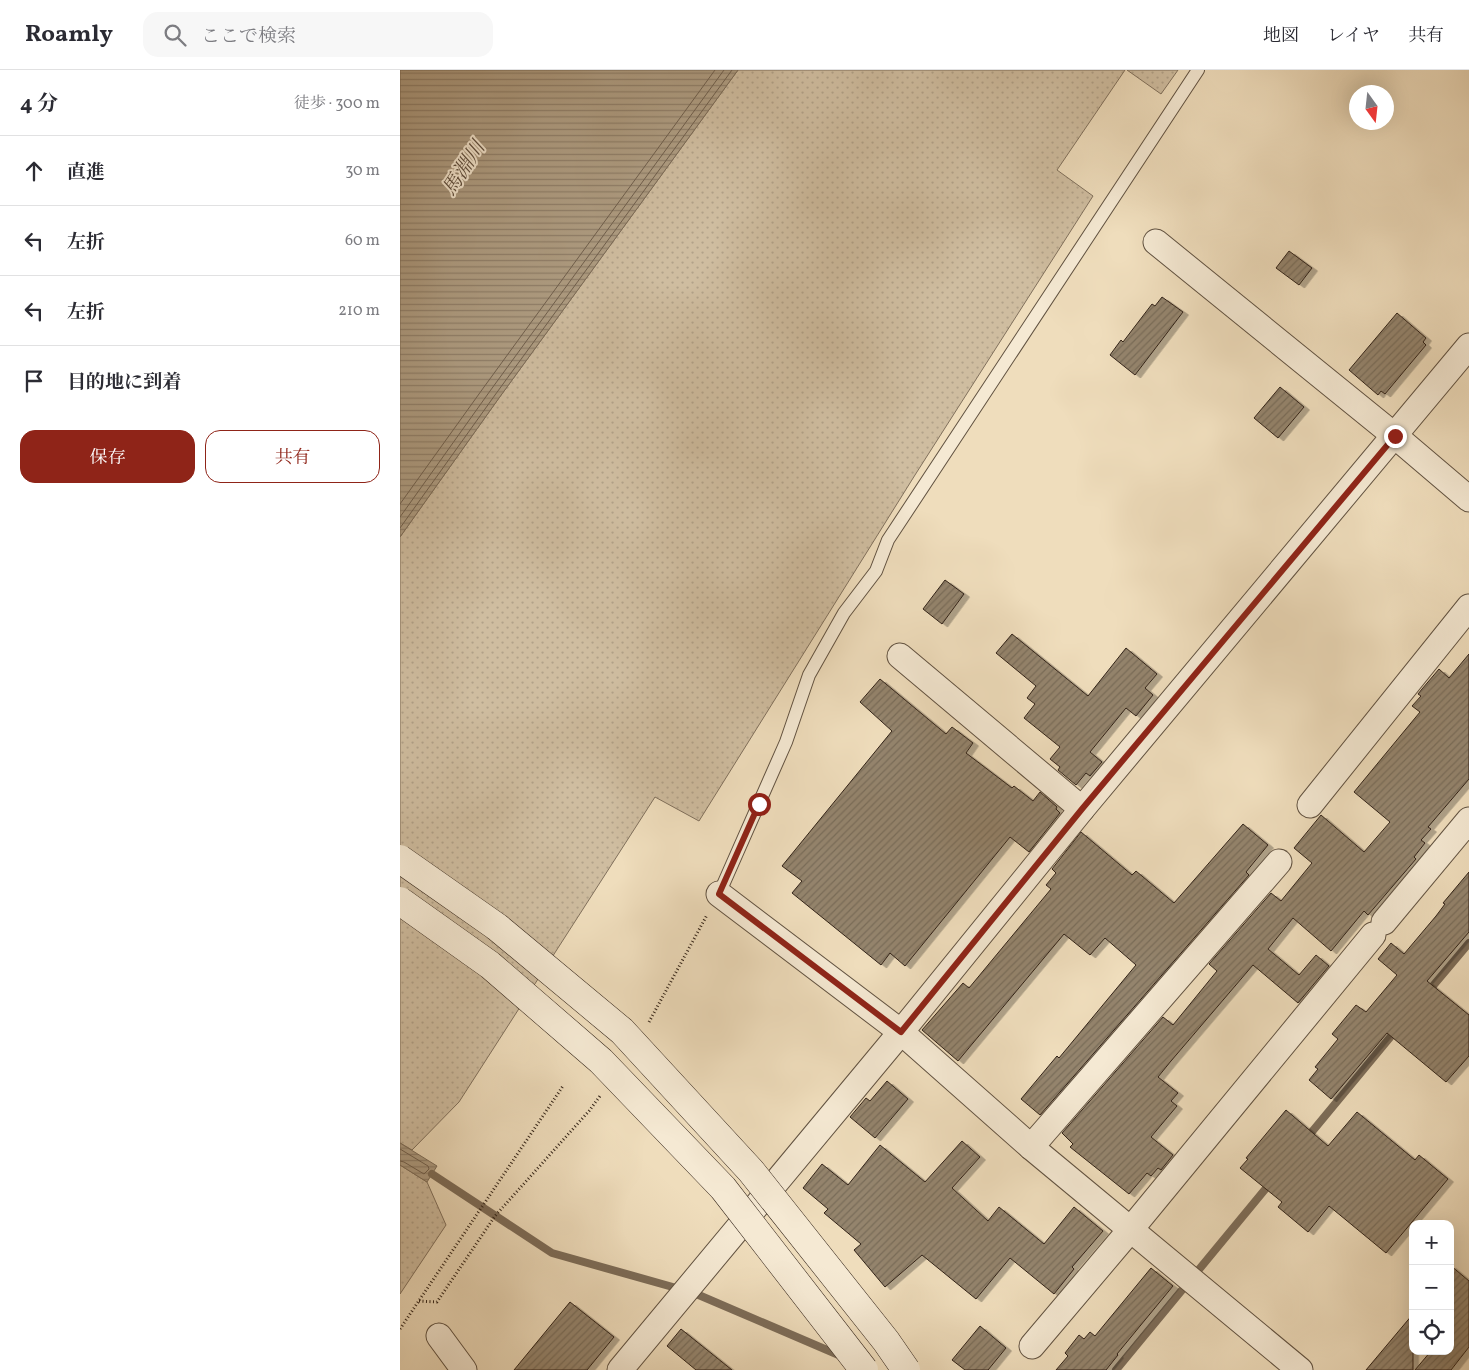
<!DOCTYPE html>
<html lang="ja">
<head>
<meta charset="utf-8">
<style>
	body { margin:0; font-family:Vollkorn,"Noto Serif JP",serif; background:#f7f7f7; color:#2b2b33 }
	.controls { position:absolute; right:15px; bottom:15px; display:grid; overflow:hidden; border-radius:10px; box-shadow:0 5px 20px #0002 }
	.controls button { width:45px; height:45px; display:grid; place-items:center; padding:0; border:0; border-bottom:1px solid #e1e1e2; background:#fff; color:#2b2b33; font:25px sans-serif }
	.compass { position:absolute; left:949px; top:15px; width:45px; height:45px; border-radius:50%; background:#fff; box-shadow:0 5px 20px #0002; rotate:165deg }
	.stop { position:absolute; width:15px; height:15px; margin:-11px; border:4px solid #8f2418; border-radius:50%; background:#fff }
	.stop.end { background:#8f2418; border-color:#fff; box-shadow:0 1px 5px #0008 }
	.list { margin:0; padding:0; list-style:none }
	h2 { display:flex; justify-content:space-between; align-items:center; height:65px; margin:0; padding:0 20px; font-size:21px }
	h2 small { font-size:16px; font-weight:400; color:#7c7c81 }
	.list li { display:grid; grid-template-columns:32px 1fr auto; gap:15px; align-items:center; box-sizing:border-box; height:70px; padding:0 20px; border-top:1px solid #e1e1e2 }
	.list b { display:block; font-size:19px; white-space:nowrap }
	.list em { font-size:16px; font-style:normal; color:#7c7c81 }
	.actions { display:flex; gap:10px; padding:15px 20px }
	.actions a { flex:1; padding:11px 0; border:1px solid #8f2418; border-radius:15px; text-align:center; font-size:18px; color:#8f2418 }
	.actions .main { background:#8f2418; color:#fff }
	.icon { flex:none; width:28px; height:28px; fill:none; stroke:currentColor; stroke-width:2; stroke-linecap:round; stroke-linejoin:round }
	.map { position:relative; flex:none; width:1069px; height:1300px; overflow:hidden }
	header { display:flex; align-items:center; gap:30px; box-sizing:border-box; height:70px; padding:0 25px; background:#fff; border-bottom:1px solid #e1e1e2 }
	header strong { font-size:24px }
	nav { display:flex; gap:28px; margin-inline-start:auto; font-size:18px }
	.search { width:350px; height:45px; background:#f7f7f7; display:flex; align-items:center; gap:12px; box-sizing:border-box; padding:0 18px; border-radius:15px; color:#7c7c81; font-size:19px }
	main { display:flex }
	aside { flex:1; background:#fff }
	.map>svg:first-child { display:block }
	.grass { fill:url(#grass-dots); stroke:#80705c }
	.water { fill:url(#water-rules); stroke:#7d6d59 }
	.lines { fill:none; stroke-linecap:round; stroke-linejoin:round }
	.shore { stroke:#70604e; stroke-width:1 }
	.stream { stroke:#7d6d59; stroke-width:8 }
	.building { fill:url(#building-hatch); stroke:#322318; filter:url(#shadow) }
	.lane-casing { stroke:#615241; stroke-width:14 }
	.street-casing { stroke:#615241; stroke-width:27 }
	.path { stroke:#322318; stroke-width:3; stroke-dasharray:1 2.5; stroke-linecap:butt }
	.lane { stroke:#f5e9d3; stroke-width:12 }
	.street { stroke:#f5e9d3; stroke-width:25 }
	.secondary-bridge-casing { stroke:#322318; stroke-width:29; stroke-linecap:butt }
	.secondary-bridge { stroke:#f5e9d3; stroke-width:28 }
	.route { stroke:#8f2418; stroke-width:6 }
	.labels { text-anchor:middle; stroke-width:4; stroke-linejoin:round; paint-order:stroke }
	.water-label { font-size:20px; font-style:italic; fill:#5e4e3e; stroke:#f5e9d3 }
</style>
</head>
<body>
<header>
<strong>Roamly</strong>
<div class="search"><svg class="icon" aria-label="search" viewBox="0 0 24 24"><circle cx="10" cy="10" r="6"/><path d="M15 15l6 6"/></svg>ここで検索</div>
<nav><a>地図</a><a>レイヤ</a><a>共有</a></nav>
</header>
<main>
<aside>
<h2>4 分<small>徒歩 · 300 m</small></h2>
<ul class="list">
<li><svg class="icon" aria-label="ahead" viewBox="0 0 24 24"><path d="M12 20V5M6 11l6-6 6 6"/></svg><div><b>直進</b></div><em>30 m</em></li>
<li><svg class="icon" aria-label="left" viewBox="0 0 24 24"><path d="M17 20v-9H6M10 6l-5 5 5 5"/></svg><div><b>左折</b></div><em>60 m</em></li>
<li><svg class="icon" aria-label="left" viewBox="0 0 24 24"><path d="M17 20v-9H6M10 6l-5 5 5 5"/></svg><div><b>左折</b></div><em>210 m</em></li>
<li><svg class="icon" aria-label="arrive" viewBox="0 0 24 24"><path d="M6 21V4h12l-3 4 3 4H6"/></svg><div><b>目的地に到着</b></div></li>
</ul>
<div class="actions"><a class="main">保存</a><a>共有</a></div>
</aside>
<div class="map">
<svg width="1069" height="1300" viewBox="0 0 1069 1300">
	<defs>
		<pattern id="grass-dots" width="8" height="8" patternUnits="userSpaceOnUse" patternTransform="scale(1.25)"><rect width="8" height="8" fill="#cfbda0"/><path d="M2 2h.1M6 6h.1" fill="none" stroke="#b2a289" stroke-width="1.8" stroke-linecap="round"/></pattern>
		<pattern id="water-rules" width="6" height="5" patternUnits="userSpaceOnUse" patternTransform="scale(1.25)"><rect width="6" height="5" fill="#af9e84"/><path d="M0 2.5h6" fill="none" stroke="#8f806b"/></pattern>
		<pattern id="building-hatch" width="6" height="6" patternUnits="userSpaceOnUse" patternTransform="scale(1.25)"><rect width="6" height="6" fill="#94846d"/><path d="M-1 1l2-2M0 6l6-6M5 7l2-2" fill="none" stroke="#796c59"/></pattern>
		<filter id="shadow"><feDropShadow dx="5.5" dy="3" stdDeviation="0" flood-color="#0004"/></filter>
	</defs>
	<rect width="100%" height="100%" fill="#efddbc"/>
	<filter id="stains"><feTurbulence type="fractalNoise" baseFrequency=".004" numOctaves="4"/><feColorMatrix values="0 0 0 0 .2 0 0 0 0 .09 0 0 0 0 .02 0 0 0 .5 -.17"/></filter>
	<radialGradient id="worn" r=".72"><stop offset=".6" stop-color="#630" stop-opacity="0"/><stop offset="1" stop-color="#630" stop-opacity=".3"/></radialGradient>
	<!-- grass -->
	<g class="grass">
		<path d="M338 0H725L657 100 693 126 515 405 299 751 255 727 59 1032 12 1080 0 1073V467L99 328Z"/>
		<path d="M727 0H778L761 24Z"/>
		<path d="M0 1095 27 1112 46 1155 0 1224Z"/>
	</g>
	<!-- water -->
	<g class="water">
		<path d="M0 0H338L99 328 0 467Z"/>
		<path d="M0 1073 37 1096 27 1112 0 1095Z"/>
	</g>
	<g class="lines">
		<!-- shore -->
		<g class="shore">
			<path d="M0 434 84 317 315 0"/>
			<path d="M0 447 90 321 324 0"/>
			<path d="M0 458 95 325 332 0"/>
			<path d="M0 1079 28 1096 29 1099 24 1104 4 1092 0 1091"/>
		</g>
		<!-- stream -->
		<g class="stream">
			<path d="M1027 923 1069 873"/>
			<path d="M906 1069 997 959"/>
			<path d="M32 1104 152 1183 294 1223 441 1286"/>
			<path d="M716 1300 872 1111"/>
		</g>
	</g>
	<!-- building -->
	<g class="building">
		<path d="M889 181 912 198 899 215 876 198Z"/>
		<path d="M762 227 783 242 735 305 710 285 721 270 723 272 752 234 755 236Z"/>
		<path d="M997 243 1026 268 1023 272 1026 275 985 324 981 321 978 325 949 300Z"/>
		<path d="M880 317 904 337 878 368 854 348Z"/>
		<path d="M545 510 564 524 542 554 523 539Z"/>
		<path d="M612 564 688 626 726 578 757 604 745 618 753 625 736 646 726 638 690 682 702 692 690 706 686 703 676 715 658 700 660 697 650 689 660 677 624 648 635 634 627 628 636 616 596 583Z"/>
		<path d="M1069 584V709L1028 757 1031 759 1021 770 1025 773 1014 787 1016 789 968 845 964 841 931 881 893 848 868 879 899 905 916 885 929 896 898 933 853 895 771 991 758 1007 778 1023 771 1031 777 1036 751 1067 773 1085 761 1100 758 1098 751 1106 747 1103 729 1124 670 1077 673 1074 662 1063 763 947 773 955 817 901 809 894 871 823 881 831 912 793 894 778 921 745 964 782 990 752 954 722 1020 642 1012 636 1021 626 1018 624 1022 619 1039 599 1049 608Z"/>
		<path d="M480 609 546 664 552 657 573 673 566 683 612 718 614 716 633 731 640 722 657 737 656 739 660 743 629 782 610 767 505 896 490 883 481 895 392 823 402 811 382 796 492 661 460 632Z"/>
		<path d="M843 754 868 775 846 802 849 805 640 1045 621 1029 657 986 659 988 736 895 705 868 690 885 664 864 558 991 522 960 563 913 569 918 651 819 646 815 656 803 652 799 681 762 732 805 736 801 774 833Z"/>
		<path d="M1069 802V862L1027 911 1069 945V986L1046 1012 987 963 931 1029 909 1010 918 999 915 997 938 969 932 964 956 935 966 942 997 905 978 889 991 873 1004 884 1036 846 1045 834 1043 833Z"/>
		<path d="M487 1011 508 1029 475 1068 450 1047 466 1028 470 1031Z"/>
		<path d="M886 1040 928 1076 957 1042 1015 1090 1019 1085 1048 1109 986 1183 929 1136 908 1162 878 1137 882 1132 840 1098 848 1089 846 1088Z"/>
		<path d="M562 1071 580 1087 552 1118 588 1151 599 1137 644 1174 674 1137 703 1161 672 1197 674 1199 654 1224 610 1188 576 1229 522 1185 485 1217 454 1180 461 1174 424 1143 428 1139 403 1118 422 1094 448 1115 480 1075 525 1112Z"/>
		<path d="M1050 1195 1069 1211V1277L1051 1300H1015L1031 1281H1050Z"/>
		<path d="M751 1198 773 1216 717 1284 718 1285 706 1300H656L668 1286 665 1283 679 1265 684 1269 690 1262 695 1266Z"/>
		<path d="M170 1232 214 1267 187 1300H114Z"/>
		<path d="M1013 1244V1300H966Z"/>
		<path d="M580 1256 606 1278 588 1300H565L552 1290Z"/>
		<path d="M281 1259 332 1300H296L267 1276Z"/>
	</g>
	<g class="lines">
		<defs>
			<path id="lane" d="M319 824 386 672 409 605 444 543 476 501 488 470 798 0"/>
			<g id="street">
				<path d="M756 172 995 366 1069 429"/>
				<path d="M500 586 682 739"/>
				<path d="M910 735 1069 537"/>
				<path d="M319 824 501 962 631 1077 900 1300"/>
				<path d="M984 852 1069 750"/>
				<path d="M631 1077 879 792"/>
				<path d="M39 1266 64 1300"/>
				<path d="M632 1276 731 1159 973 865"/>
				<path d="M220 1300 501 962 682 739 1069 276"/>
			</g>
		</defs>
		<!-- lane casing -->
		<use href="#lane" class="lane-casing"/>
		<!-- street casing -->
		<use href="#street" class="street-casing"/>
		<!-- path -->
		<g class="path">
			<path d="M249 952 307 845"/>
			<path d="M19 1231 37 1232 95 1146 189 1041 200 1026"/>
			<path d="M0 1259 163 1016"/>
		</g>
		<!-- lane -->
		<use href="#lane" class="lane"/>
		<!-- street -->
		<use href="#street" class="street"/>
		<defs>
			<g id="secondary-bridge">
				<path d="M0 789 97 857 222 961 351 1101 486 1271 506 1300"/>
				<path d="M0 831 90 895 201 991 323 1118 464 1300"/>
			</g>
		</defs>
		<!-- secondary-bridge casing -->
		<use href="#secondary-bridge" class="secondary-bridge-casing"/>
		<!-- secondary-bridge -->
		<use href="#secondary-bridge" class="secondary-bridge"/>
	</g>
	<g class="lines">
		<!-- route -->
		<path class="route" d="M359 734 319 824 501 962 682 739 995 366"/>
	</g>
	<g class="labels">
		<!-- water labels -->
		<g class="water-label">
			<text transform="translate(63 98) rotate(-57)" y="7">馬淵川</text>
		</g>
	</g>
	<rect width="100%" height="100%" filter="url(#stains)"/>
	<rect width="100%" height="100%" fill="url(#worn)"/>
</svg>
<div class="controls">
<button>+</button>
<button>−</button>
<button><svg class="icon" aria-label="locate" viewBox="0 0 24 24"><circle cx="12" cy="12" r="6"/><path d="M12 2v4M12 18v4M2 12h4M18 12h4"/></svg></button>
</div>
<svg class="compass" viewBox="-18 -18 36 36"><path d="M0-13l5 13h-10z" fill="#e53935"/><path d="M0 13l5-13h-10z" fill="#7c7c81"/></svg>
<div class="stop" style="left:359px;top:734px"></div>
<div class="stop end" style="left:995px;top:366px"></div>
</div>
</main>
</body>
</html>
